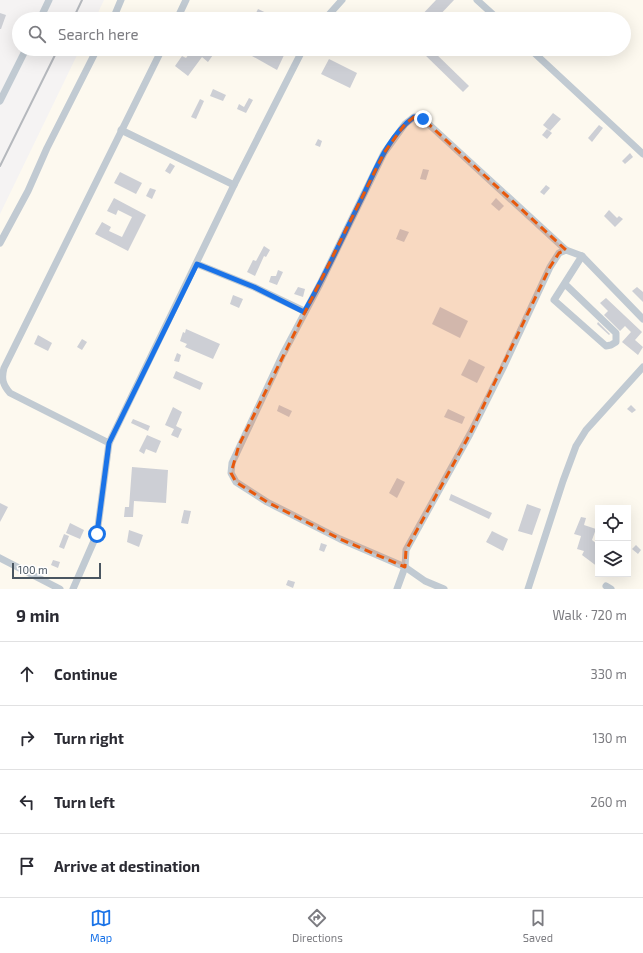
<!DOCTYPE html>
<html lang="en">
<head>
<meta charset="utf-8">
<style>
	body { margin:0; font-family:"Exo 2",sans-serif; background:#f2f2f3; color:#2b2b33 }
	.controls { position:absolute; right:12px; bottom:12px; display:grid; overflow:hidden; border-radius:0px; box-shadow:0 4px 16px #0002 }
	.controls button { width:36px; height:36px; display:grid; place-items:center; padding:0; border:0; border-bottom:1px solid #e1e1e2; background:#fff; color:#2b2b33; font:20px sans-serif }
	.scale { position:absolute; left:12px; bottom:10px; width:89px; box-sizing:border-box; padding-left:4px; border:2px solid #4a5661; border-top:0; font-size:11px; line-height:14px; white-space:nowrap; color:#4a5661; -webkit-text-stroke:3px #fff; paint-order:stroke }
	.stop { position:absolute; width:12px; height:12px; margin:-9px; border:3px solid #1a73e8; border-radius:50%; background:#fff }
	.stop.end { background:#1a73e8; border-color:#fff; box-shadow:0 1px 4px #0008 }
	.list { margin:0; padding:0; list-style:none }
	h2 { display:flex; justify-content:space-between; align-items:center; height:52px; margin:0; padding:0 16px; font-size:17px }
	h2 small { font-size:13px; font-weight:400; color:#7c7c81 }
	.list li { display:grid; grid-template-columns:26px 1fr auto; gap:12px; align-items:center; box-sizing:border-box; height:64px; padding:0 16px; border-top:1px solid #e1e1e2 }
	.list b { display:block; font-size:15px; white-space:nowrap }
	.list em { font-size:13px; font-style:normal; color:#7c7c81 }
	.icon { flex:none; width:22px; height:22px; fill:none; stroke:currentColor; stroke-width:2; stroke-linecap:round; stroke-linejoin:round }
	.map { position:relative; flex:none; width:643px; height:589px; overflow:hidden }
	.search { position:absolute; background:#fff; box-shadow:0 4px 16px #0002; left:12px; right:12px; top:12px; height:44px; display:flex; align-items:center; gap:10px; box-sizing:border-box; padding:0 14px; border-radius:22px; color:#7c7c81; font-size:15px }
	.sheet { height:308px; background:#fff }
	nav { display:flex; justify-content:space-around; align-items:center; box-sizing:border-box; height:56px; border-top:1px solid #e1e1e2; background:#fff; font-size:11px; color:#7c7c81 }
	nav a { display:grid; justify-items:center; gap:2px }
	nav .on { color:#1a73e8 }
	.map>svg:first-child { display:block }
	.commercial { fill:#fdf9ef; fill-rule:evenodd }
	.building { fill:#cdcfd5 }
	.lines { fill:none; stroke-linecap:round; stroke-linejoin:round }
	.minor { stroke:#c1cad2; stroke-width:7 }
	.rail { stroke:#b5b8bd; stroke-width:2 }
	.route { stroke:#1a73e8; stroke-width:5 }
	.marked { fill:#e8590c; fill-opacity:0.2; stroke:#e8590c; stroke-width:3; stroke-dasharray:8 5; stroke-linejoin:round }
</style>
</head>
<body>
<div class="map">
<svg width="643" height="589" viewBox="0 0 643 589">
	<rect width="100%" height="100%" fill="#f5f3f3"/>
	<!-- commercial -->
	<path class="commercial" d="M104 0H643V589H0V214L80 49H624V19H95ZM598 508H628V574H598Z"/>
	<!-- building -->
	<g class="building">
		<path d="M436 0H454L436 19H418Z"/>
		<path d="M258 9 279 19H253Z"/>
		<path d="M0 13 6 15 1 29H0Z"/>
		<path d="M206 49H210L215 52 208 62 202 57 188 76 175 66 182 56 186 58 192 50 201 56Z"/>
		<path d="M255 49H277L285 53 277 70 252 56Z"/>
		<path d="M425 49H431L469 86 463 92 422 52Z"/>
		<path d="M490 49H505L500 56Z"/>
		<path d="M329 59 357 73 350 88 321 74Z"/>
		<path d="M213 89 226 95 223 101 210 96Z"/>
		<path d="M249 98 253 100 246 113 237 109 239 104 244 107Z"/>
		<path d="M200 99 204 101 196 119 191 117Z"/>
		<path d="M553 113 561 119 550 131 543 125Z"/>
		<path d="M599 125 603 128 592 142 588 138Z"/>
		<path d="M547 129 552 133 547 139 542 135Z"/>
		<path d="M318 139 322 141 320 147 315 145Z"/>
		<path d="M630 153 633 157 625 164 622 161Z"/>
		<path d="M170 163 175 166 170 174 165 171Z"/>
		<path d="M423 169 429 170 426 180 420 179Z"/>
		<path d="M120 172 142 183 136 194 114 183Z"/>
		<path d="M546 185 550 188 544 195 540 192Z"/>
		<path d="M150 188 156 190 152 199 146 196Z"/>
		<path d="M114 198 146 215 128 251 95 234 102 222 111 227 109 231 122 237 132 217 118 210 116 215 107 211Z"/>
		<path d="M496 198 504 206 499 211 491 204Z"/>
		<path d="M609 210 617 218 619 216 623 219 615 227 604 216Z"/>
		<path d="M400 229 409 232 404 242 396 239Z"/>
		<path d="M264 246 270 250 266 257 264 256 255 276 247 272 253 260 256 261Z"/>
		<path d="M278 270 283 272 277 285 269 282 271 276H276Z"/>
		<path d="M298 287 305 289 303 297 294 294Z"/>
		<path d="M637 287 643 292V302L632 291Z"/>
		<path d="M233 295 243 299 239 308 230 304Z"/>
		<path d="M606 298 642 332 635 340 643 347 638 355 622 342 631 332 625 326 620 331 604 315 608 311 600 303Z"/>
		<path d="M440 307 468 321 460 338 432 324Z"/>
		<path d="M598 322 610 334 609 335 597 324Z"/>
		<path d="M186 329 220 344 213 359 185 347 187 344 180 341 183 332 185 333Z"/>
		<path d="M38 335 52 343 48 351 34 344Z"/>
		<path d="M82 339 87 342 82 350 77 347Z"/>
		<path d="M177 353 181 355 179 362 174 361Z"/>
		<path d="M469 359 485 367 477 383 461 375Z"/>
		<path d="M176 371 203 383 200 390 173 378Z"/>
		<path d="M279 405 292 411 289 417 277 411Z"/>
		<path d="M631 405 636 410 632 413 627 409Z"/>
		<path d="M173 407 182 412 176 426 182 429 178 438 171 435 174 429 165 425Z"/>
		<path d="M448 409 465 417 462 424 444 417Z"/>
		<path d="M133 419 150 426 148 431 131 423Z"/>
		<path d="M147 435 161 441 156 453 146 449 144 454 139 451Z"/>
		<path d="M132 467 168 470 166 503 134 501 133 517H124L125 507H129Z"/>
		<path d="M397 478 405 482 397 498 389 493Z"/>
		<path d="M451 494 492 513 489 519 449 500Z"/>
		<path d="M0 503 8 507 0 522Z"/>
		<path d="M527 504 541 509 532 535 518 531Z"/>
		<path d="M184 510 191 511 188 524 181 523Z"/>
		<path d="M581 517 586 518 584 525 596 529 592 540 598 545V567L582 555 584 551 577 549 581 536 574 534Z"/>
		<path d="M70 523 84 530 80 539 66 533Z"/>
		<path d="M129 530 143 535 139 547 127 542Z"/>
		<path d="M492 531 508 539 503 551 486 542Z"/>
		<path d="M64 534 69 536 64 549 59 547Z"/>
		<path d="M321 543 327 545 324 552 319 550Z"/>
		<path d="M636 545 641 550 638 554 632 549Z"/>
		<path d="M53 560 60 562 58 568 51 565Z"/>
		<path d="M288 580 295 582 293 588 286 585Z"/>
	</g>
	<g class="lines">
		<!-- minor -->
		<g class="minor">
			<path d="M477 0 498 19"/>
			<path d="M40 19 49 0"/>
			<path d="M113 19 121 0"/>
			<path d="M177 19 186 0"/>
			<path d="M325 19 342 0"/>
			<path d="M530 49 643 154"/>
			<path d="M0 101 26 49"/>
			<path d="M121 130 234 185"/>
			<path d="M0 243 28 191 47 148 97 49"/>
			<path d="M197 264 254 287 304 311"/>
			<path d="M565 284 616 333V342L611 345 606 346 554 300 582 256"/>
			<path d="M109 443 10 393C3 385 1 379 4 368L162 49"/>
			<path d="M0 558 60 589"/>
			<path d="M606 586 611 589"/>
			<path d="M73 589 97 534 109 443 234 185 303 49"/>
			<path d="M397 589 405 567 406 550 470 434 503 368 550 267 559 253 566 250 582 256 643 319"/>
			<path d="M444 589 425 581 405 567 340 539 267 502 236 482 231 473 232 463 283 354 320 284 384 153 405 124 414 117 423 119 566 250"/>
			<path d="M528 589 563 481 576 446 586 430 643 367"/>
		</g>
		<!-- rail -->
		<g class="rail">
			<path d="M73 19 82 0"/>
			<path d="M0 166 58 49"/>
		</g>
	</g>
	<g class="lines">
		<!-- route -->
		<path class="route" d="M97 534 109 443 197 264 254 287 304 312C326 275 343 236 362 198 376 169 388 136 414 117L423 119"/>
	</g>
	<!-- marked area -->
	<path class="marked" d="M414 117 423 119 566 250 559 253 550 267 470 434 406 550 405 567 340 539 267 502 236 482 231 473 239 445 384 153 405 124Z"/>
</svg>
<div class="controls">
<button><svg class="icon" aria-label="locate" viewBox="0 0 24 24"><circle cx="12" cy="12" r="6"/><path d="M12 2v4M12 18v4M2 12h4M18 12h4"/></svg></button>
<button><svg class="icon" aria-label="layers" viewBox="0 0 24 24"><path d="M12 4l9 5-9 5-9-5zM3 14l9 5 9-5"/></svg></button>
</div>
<div class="scale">100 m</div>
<div class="stop" style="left:97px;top:534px"></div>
<div class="stop end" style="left:423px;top:119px"></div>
<div class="search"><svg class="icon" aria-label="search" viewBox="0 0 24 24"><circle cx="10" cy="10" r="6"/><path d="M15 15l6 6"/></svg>Search here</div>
</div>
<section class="sheet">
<h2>9 min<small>Walk · 720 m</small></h2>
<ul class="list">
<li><svg class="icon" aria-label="ahead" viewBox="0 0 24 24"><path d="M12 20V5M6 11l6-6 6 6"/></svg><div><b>Continue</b></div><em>330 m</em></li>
<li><svg class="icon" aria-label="right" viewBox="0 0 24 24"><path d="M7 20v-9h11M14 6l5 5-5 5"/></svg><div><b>Turn right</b></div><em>130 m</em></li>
<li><svg class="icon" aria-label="left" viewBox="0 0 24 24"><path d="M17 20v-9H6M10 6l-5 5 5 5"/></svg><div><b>Turn left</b></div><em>260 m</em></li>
<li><svg class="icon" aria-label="arrive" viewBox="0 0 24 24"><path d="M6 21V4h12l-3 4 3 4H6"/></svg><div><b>Arrive at destination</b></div></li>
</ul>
</section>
<nav>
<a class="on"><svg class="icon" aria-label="map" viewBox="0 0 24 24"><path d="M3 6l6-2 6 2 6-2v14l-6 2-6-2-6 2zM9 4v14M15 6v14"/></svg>Map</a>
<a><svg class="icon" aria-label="directions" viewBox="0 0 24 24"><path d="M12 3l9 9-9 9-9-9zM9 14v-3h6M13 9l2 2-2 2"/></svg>Directions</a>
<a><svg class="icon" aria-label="saved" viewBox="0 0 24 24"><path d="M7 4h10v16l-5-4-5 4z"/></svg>Saved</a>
</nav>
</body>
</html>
